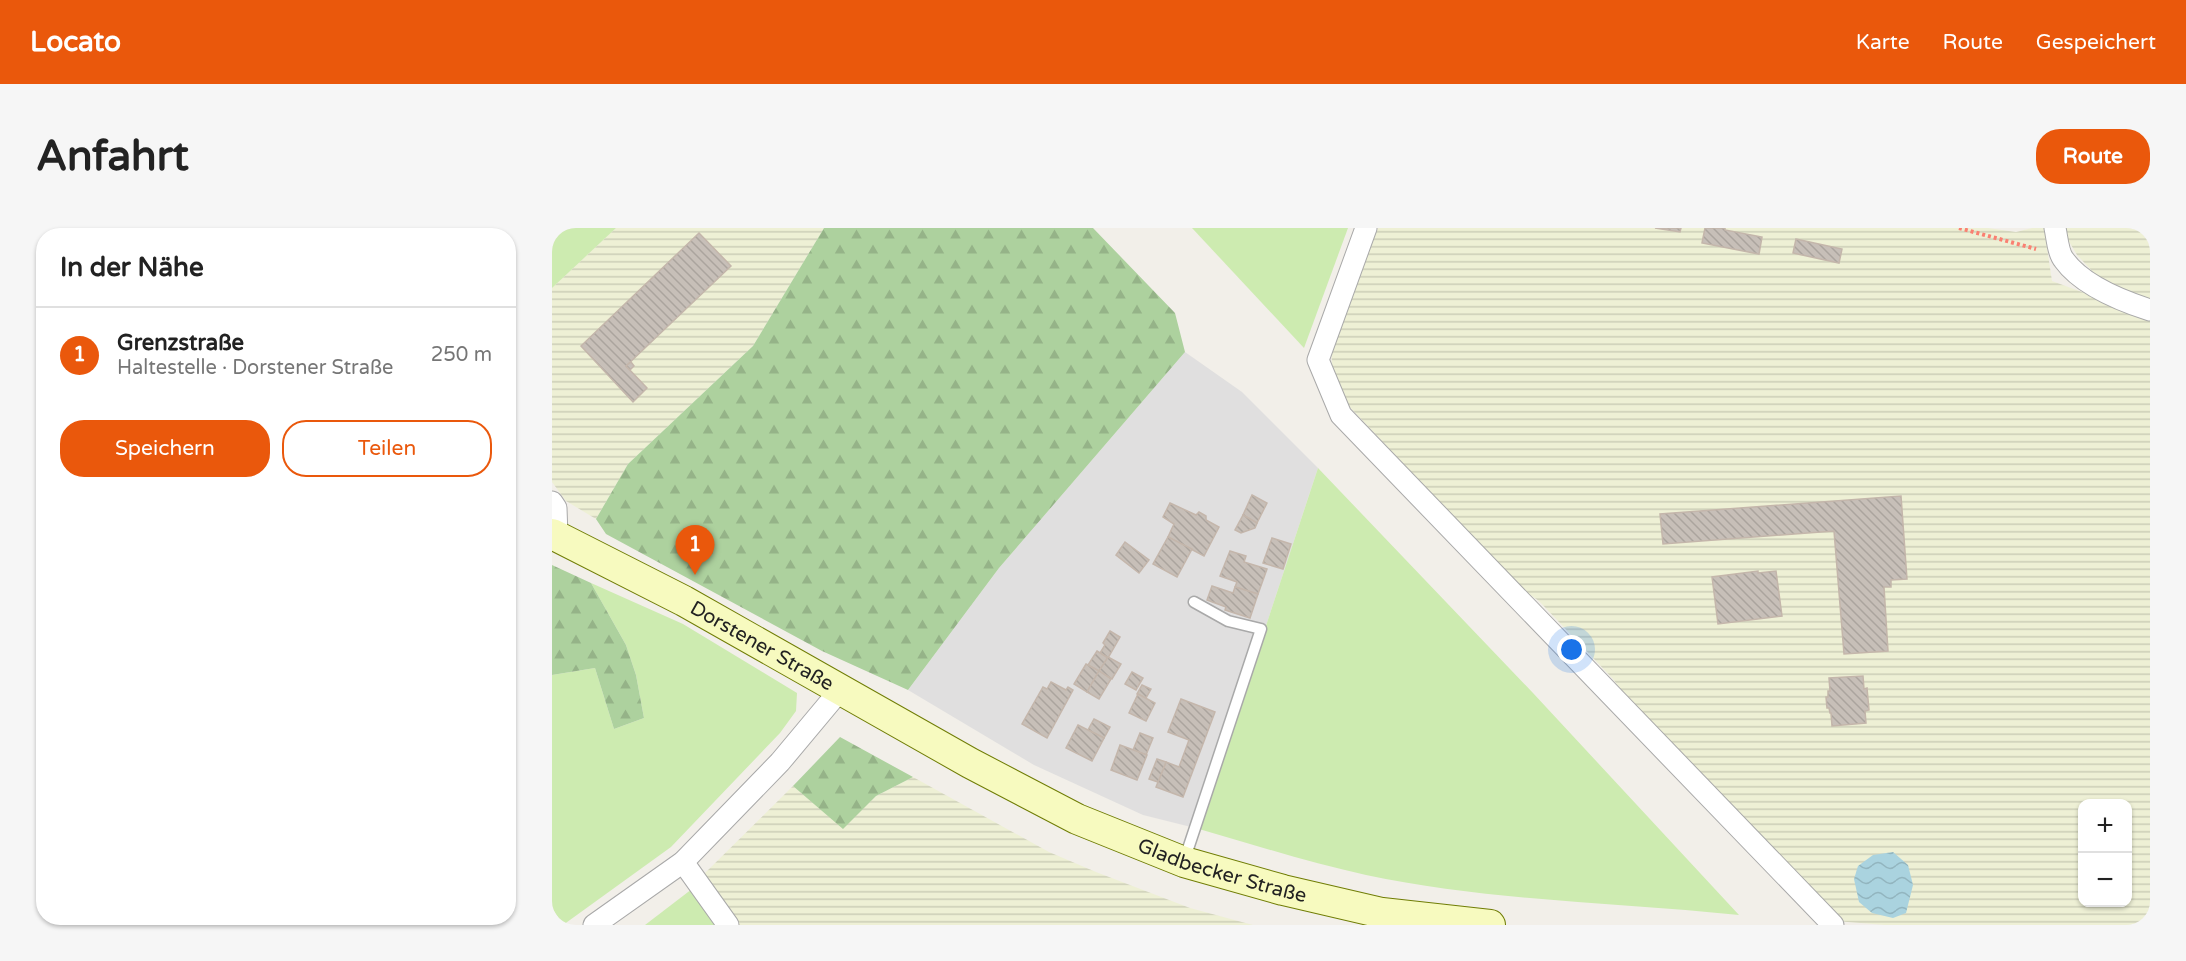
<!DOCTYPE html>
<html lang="de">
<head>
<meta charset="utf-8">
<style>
	body { margin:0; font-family:"Varela Round",sans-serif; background:#f6f6f6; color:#222 }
	.controls { position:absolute; right:18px; bottom:18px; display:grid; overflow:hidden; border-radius:12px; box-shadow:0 2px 4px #0004 }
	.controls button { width:54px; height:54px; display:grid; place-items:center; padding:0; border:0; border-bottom:2px solid #e0e0e0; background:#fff; color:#222; font:30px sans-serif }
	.you { position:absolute; left:1020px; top:422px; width:21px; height:21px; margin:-15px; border:4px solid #fff; border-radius:50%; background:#1a73e8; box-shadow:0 0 0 9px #1a73e833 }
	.badge { display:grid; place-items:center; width:39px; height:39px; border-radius:50%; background:#ea580c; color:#fff; font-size:20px; font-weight:700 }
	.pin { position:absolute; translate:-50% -50px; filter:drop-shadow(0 2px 3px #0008) }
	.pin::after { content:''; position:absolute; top:32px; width:21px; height:18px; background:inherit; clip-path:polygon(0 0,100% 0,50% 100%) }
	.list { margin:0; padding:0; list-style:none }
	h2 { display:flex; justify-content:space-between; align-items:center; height:78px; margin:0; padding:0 24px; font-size:26px }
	h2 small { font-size:20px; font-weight:400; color:#767676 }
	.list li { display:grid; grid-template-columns:39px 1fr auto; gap:18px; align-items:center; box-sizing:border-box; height:96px; padding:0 24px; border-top:2px solid #e0e0e0 }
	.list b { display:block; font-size:22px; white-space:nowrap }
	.list p { margin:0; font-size:20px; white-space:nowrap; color:#767676 }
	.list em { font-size:20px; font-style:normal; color:#767676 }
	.actions { display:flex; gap:12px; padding:18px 24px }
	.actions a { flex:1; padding:14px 0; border:2px solid #ea580c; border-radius:24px; text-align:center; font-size:21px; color:#ea580c }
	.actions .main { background:#ea580c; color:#fff }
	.map { position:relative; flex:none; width:1598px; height:697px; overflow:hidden; border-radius:24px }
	header { display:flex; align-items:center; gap:36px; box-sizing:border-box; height:84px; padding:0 30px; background:#ea580c; color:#fff }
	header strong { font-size:28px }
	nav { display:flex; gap:33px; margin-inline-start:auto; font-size:21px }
	.intro { display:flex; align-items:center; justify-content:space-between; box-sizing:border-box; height:144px; padding:0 36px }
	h1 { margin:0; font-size:42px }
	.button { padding:15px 27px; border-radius:24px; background:#ea580c; color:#fff; font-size:21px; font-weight:700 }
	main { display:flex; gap:36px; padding:0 36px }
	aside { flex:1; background:#fff; border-radius:24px; box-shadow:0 2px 4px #0004 }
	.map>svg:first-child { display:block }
	.residential { fill:#e0dfdf }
	.farmland { fill:url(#farmland-rules); fill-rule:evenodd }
	.grass { fill:#cdebb0 }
	.forest { fill:url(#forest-firs) }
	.water { fill:url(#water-waves) }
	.building { fill:url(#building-back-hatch); stroke:#c4b6ab; stroke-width:1.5 }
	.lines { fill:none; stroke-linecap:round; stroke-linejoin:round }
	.service-casing { stroke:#a9a9a9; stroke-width:13 }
	.minor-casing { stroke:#a9a9a9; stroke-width:23 }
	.secondary-casing { stroke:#707d05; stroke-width:32 }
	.path { stroke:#fa8072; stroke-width:4; stroke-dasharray:3 3; stroke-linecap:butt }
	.service { stroke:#fff; stroke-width:10 }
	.minor { stroke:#fff; stroke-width:21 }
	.secondary { stroke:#f7fabf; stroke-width:30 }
	.labels { text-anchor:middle; stroke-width:6; stroke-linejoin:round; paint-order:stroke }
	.street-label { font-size:20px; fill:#222; stroke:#fff }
</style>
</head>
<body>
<header>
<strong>Locato</strong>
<nav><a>Karte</a><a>Route</a><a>Gespeichert</a></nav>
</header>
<div class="intro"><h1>Anfahrt</h1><a class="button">Route</a></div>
<main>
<aside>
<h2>In der Nähe<small></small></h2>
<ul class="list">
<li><span class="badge">1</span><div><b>Grenzstraße</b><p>Haltestelle · Dorstener Straße</p></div><em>250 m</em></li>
</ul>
<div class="actions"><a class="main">Speichern</a><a>Teilen</a></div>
</aside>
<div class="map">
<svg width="1598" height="697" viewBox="0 0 1598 697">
	<defs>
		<pattern id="farmland-rules" width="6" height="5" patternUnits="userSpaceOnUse" patternTransform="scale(1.5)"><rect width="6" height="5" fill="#eef0d5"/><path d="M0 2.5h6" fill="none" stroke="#ccceb7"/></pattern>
		<pattern id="forest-firs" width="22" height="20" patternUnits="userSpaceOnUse" patternTransform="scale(1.5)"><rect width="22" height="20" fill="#add19e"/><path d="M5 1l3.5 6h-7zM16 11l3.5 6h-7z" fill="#95b388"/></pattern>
		<pattern id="water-waves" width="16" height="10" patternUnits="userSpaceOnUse" patternTransform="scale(1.5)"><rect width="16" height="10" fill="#aad3df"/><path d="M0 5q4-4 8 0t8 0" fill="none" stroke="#92b5bf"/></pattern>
		<pattern id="building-back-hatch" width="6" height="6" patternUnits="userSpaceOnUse" patternTransform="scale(1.5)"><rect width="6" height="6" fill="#c7bfb8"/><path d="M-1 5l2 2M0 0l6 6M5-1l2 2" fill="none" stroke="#aba49e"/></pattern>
	</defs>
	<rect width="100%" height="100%" fill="#f2efe9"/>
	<!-- residential -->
	<path class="residential" d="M633 124 690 164 766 240 647 601 591 587 482 537 356 462 447 340Z"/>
	<!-- farmland -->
	<g class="farmland">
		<path d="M64 0H272L201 118 76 236 44 291 14 273 0 254V60Z"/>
		<path d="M826 0H1436L1464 4 1480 0H1492L1500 53 1598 89V697H1333L1283 693 1080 477 1061 451 987 373 970 361 794 175 781 151 779 120ZM1530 576H1576V674H1530Z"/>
		<path d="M1509 0H1598V71L1579 66 1543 46 1525 27Z"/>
		<path d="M361 549 497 624 544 644 638 680 701 697H187L152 646 241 558 291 600 324 568Z"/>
	</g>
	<!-- grass -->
	<g class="grass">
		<path d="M0 0H64L0 60Z"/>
		<path d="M640 0H796L752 120Z"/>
		<path d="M766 240 981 465 1187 687C1063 674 936 673 814 647 758 635 703 617 647 601Z"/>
		<path d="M39 355 131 396 245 465 244 483 228 505 119 619 11 697 0 680V447L43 440 62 501 92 490 84 447 74 417Z"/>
		<path d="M140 661 165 697H93Z"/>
	</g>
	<!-- forest -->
	<g class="forest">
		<path d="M272 0H541L623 85 633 124 447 340 356 462 270 423 54 306 44 291 76 236 201 118Z"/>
		<path d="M0 337 39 355 74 417 84 447 92 490 62 501 43 440 0 447Z"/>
		<path d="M288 509 361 549 324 568 291 601 241 558Z"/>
	</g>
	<!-- water -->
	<path class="water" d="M1341 624 1356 637 1361 657 1354 685 1341 690 1320 685 1307 674 1302 651 1306 638 1321 627Z"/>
	<!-- building -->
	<g class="building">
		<path d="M1103 0H1129L1128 4Z"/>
		<path d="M1153 0H1173V2L1210 9 1207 26 1150 15Z"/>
		<path d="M147 5 179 38 74 138 95 160 81 174 29 118Z"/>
		<path d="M1244 11 1290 21 1287 35 1241 25Z"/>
		<path d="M79 134 82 138 78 142 74 138Z"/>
		<path d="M700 267 715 275 705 295 691 287Z"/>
		<path d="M1349 268 1355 351 1339 352V359H1332L1336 423 1292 426 1282 303 1111 316 1108 286Z"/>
		<path d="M618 275 644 287 647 284 654 288V292L667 299 652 328 616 309 622 296 611 289Z"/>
		<path d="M691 287 705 295 703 300 689 305 683 302Z"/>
		<path d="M616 309 640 321 625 349 601 336Z"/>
		<path d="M720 310 739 316 731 341 711 335Z"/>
		<path d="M573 314 597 332 587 345 564 327Z"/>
		<path d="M678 323 694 328 692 334 715 341 706 366 683 359 685 354 668 348Z"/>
		<path d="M1206 343V345L1224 343 1230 388 1166 396 1160 349Z"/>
		<path d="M660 358 681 365 683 359 706 366 698 390 673 382 674 379 655 372Z"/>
		<path d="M558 403 568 409 556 430 548 425 553 417 551 415Z"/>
		<path d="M545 423 556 430 547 443 536 437Z"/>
		<path d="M556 429 569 436 560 451 547 443Z"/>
		<path d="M534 436 547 443 535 464 522 456Z"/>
		<path d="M547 443 559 451 547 471 535 464Z"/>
		<path d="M580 444 591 450 584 462 573 456Z"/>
		<path d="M1311 448 1312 461 1315 460 1317 482 1313 483 1314 495 1280 498 1279 485H1278L1277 480H1275L1274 469H1276V463H1278L1277 450Z"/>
		<path d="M499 454 514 462 516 459 521 462 495 510 470 496 491 459 495 461Z"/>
		<path d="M590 457 599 461 594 470 585 466Z"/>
		<path d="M586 466 603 475 594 493 577 485Z"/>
		<path d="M629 471 663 484 631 569 604 559 614 534 627 539 637 512 616 504Z"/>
		<path d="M542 491 558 499 552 510 536 502Z"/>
		<path d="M526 497 552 510 540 533 514 520Z"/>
		<path d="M588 505 601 510 594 527 581 522Z"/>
		<path d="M568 517 595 527 585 552 559 542Z"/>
		<path d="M605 531 614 534 606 554 597 551Z"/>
	</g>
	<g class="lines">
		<defs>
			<path id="service" d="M632 633 709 401 676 393 642 374"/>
			<g id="minor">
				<path d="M814 0 766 132 789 187 1281 697"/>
				<path d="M1503 0C1505 9 1506 25 1512 32 1530 57 1570 73 1598 82"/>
				<path d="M0 274 4 280 5 308"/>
				<path d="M131 634 176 697"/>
				<path d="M42 697 131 634 228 534 289 461"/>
			</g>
			<g id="secondary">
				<path id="s1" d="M0 306 132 373 418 535 525 591 632 634 731 662 830 685 938 697"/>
			</g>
		</defs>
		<!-- service casing -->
		<use href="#service" class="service-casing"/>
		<!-- minor casing -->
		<use href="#minor" class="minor-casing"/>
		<!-- secondary casing -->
		<use href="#secondary" class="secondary-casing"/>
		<!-- path -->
		<path class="path" d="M1407 0 1484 21"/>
		<!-- service -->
		<use href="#service" class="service"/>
		<!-- minor -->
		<use href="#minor" class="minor"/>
		<!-- secondary -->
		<use href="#secondary" class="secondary"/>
	</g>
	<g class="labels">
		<!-- street labels -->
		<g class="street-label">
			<text dy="7" stroke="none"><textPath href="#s1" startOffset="238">Dorstener Straße</textPath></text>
			<text dy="7" stroke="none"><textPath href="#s1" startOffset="752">Gladbecker Straße</textPath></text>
		</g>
	</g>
</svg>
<div class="controls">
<button>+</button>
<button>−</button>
</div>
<div class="you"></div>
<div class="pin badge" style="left:143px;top:347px">1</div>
</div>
</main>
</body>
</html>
